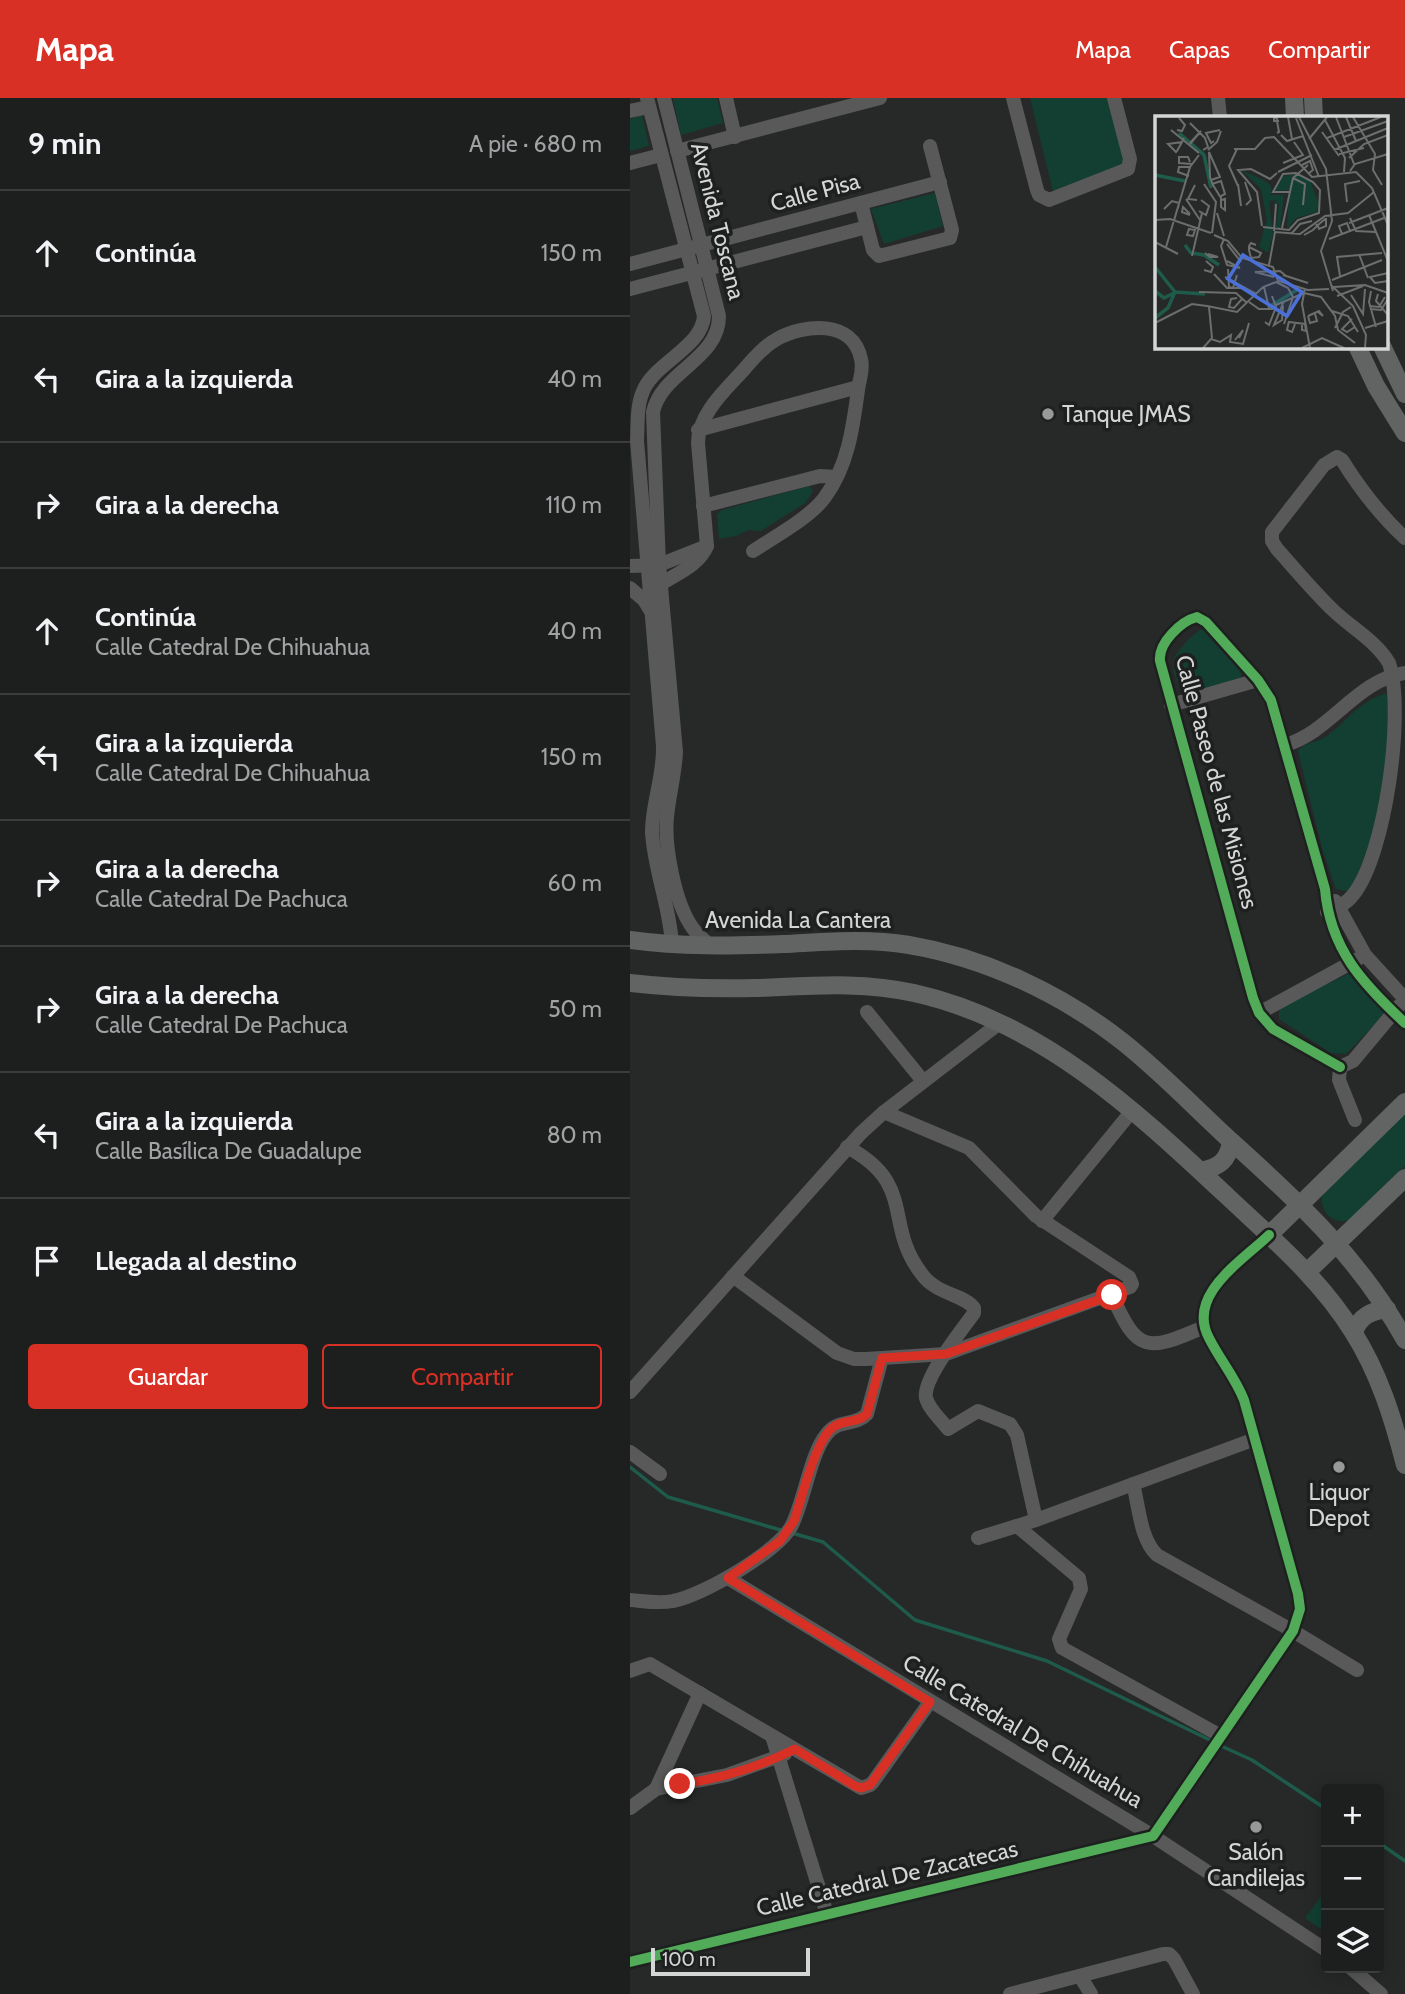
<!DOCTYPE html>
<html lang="es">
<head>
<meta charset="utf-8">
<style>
	body { margin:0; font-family:Cabin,sans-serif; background:#252727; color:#f1f3f6 }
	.controls { position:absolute; right:21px; bottom:21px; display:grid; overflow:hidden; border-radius:7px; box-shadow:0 4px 18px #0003 }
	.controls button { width:63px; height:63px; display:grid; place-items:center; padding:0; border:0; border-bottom:2px solid #3b3d3c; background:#1d1f1e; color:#f1f3f6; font:35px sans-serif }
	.scale { position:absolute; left:21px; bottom:18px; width:159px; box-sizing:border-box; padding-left:7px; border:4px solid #d4d6d5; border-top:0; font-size:19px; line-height:24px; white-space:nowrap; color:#d4d6d5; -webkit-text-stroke:5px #1d201f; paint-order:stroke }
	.stop { position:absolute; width:21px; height:21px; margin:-16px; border:5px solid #d93025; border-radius:50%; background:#fff }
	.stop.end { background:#d93025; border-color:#fff; box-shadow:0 2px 7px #0008 }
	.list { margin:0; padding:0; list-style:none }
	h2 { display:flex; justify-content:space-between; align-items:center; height:91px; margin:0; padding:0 28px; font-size:30px }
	h2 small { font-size:23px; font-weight:400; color:#a0a2a4 }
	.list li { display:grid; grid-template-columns:46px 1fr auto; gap:21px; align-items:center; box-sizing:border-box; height:126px; padding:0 28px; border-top:2px solid #3b3d3c }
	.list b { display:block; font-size:26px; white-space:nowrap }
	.list p { margin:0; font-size:23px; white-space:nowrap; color:#a0a2a4 }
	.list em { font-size:23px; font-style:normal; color:#a0a2a4 }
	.actions { display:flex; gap:14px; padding:21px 28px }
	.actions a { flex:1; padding:16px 0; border:2px solid #d93025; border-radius:7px; text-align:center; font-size:24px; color:#d93025 }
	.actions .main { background:#d93025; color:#fff }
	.icon { flex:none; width:38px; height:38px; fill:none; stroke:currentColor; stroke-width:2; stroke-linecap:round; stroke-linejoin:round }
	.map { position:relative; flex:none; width:775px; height:1896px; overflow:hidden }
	header { display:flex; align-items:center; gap:42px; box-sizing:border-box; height:98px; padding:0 35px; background:#d93025; color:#fff }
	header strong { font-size:33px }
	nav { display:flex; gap:38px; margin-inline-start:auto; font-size:24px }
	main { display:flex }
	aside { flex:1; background:#1d1f1e }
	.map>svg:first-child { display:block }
	.green { fill:#123f32 }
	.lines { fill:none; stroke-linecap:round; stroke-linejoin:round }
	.stream { stroke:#1e5b4b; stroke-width:3.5 }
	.minor { stroke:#595959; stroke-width:14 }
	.major { stroke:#626363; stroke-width:18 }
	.cycleway-casing { stroke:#1d201f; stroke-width:15 }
	.cycleway { stroke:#51ab58; stroke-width:10 }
	.route { stroke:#d93025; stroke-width:9 }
	.poi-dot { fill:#979998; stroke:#1d201f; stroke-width:2.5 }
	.labels { text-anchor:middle; stroke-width:7; stroke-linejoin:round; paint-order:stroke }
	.street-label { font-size:23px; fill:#d4d6d5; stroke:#1d201f }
	.poi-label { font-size:23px; fill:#d4d6d5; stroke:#1d201f }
	.inset-river { fill:none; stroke:#1e5b4b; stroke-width:3.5 }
	.inset-road { fill:none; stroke:#6c6e6d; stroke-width:2 }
	.view { fill:#4b70d7; fill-opacity:0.15; stroke:#4b70d7; stroke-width:3.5 }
	.inset-edge { fill:none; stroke:#d4d6d5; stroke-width:3.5 }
</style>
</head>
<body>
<header>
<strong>Mapa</strong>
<nav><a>Mapa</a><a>Capas</a><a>Compartir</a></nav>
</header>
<main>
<aside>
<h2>9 min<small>A pie · 680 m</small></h2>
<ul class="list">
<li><svg class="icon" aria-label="ahead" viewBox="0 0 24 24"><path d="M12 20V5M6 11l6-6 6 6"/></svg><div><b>Continúa</b></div><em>150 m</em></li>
<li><svg class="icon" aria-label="left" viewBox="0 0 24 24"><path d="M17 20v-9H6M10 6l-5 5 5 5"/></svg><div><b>Gira a la izquierda</b></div><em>40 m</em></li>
<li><svg class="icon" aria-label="right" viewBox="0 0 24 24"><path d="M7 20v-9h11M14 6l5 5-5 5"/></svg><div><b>Gira a la derecha</b></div><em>110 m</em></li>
<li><svg class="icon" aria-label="ahead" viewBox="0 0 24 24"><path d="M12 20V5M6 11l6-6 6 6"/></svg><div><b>Continúa</b><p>Calle Catedral De Chihuahua</p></div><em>40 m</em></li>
<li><svg class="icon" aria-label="left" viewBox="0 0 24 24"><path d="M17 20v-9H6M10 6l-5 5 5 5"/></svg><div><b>Gira a la izquierda</b><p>Calle Catedral De Chihuahua</p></div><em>150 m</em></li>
<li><svg class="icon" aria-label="right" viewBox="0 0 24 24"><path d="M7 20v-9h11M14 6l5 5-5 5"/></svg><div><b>Gira a la derecha</b><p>Calle Catedral De Pachuca</p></div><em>60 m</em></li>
<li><svg class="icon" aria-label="right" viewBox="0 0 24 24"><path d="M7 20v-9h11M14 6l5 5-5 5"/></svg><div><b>Gira a la derecha</b><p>Calle Catedral De Pachuca</p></div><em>50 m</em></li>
<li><svg class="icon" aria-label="left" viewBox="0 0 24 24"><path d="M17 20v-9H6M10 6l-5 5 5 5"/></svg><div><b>Gira a la izquierda</b><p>Calle Basílica De Guadalupe</p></div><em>80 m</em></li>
<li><svg class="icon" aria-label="arrive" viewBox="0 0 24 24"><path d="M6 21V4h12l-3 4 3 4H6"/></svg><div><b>Llegada al destino</b></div></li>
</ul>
<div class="actions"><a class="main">Guardar</a><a>Compartir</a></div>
</aside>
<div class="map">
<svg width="775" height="1896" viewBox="0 0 775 1896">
	<rect width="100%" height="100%" fill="#272928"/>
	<!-- green -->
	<g class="green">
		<path d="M43 0H87L93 25 51 37Z"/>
		<path d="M400 0H484L500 64 423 93Z"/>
		<path d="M12 17 19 48 0 53V21Z"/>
		<path d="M305 95 313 128 254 146 241 111Z"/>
		<path d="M179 388 183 393 175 405 131 433 118 432 106 438 89 441 87 416 92 412Z"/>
		<path d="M570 532H575L612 571 610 581 555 597C548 590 542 573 543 564 545 554 562 537 570 532Z"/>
		<path d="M755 596 760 597 753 713 723 787 718 793 706 791 692 750 668 653C676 643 687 645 697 638 716 624 731 602 755 596Z"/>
		<path d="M718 876 723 877 754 913 751 920 716 956 701 955 649 921V913L653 907Z"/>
		<path d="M775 1013V1068L719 1122C701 1128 686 1109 694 1092Z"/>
		<path d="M693 1796 696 1799 695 1834 675 1820Z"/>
	</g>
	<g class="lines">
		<!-- stream -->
		<g class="stream">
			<path d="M0 1369 38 1399 154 1433"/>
			<path d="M162 1435 193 1444 285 1522 417 1563 582 1643"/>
			<path d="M589 1647 622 1662 696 1711"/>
			<path d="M749 1745 775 1763"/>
		</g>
		<!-- minor -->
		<g class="minor">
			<path d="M17 0 74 218C72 248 29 263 15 289 6 306 8 325 7 343L33 648C34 678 22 705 22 734 24 772 40 808 42 847"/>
			<path d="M34 0 89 218C89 262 32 273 23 314L29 467 46 654C45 676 39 697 37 719 34 748 45 805 62 829 67 837 74 842 81 848"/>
			<path d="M96 0 105 39"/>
			<path d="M383 0 407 92 409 97 419 102 498 71 500 61 484 0"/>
			<path d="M588 0 590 19"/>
			<path d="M0 13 19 9"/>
			<path d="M47 53 250 0"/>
			<path d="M0 65 31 57"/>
			<path d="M231 105 243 152 249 158 320 140 322 132 300 48"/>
			<path d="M0 166 310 84"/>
			<path d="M0 191 237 129"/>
			<path d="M68 332 228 289"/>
			<path d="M73 408 190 378 206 379"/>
			<path d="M0 468 29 467 77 448"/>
			<path d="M31 486C48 475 69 467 77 448L68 345C68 319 91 296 108 278 120 265 131 250 147 241 174 226 223 221 231 261 234 272 229 282 228 292 223 329 218 368 195 399 181 419 144 439 123 453"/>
			<path d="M0 490 14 502 20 512"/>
			<path d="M541 607 628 582"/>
			<path d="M655 647C701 634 726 582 775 575"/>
			<path d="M705 803 735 857 775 901"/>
			<path d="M697 814C707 810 716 806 723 797 756 756 775 612 759 565 747 544 722 530 705 514 684 494 666 472 647 451L642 443V434L694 367 707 359 712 362C730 391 750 417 775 440"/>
			<path d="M237 914 293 983"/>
			<path d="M629 915 728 861"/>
			<path d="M710 969 643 931 629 915 623 900 530 563C528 545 551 523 567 519L576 524 628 582 641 602 695 791C700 851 733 886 775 925"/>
			<path d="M710 969 723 963 769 908"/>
			<path d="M710 969 709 982 725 1022"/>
			<path d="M217 1049C287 1086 253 1125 291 1175 306 1197 334 1196 344 1210V1215C332 1232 292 1281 296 1300 299 1311 311 1322 318 1331L348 1313 380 1326 387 1337 406 1422"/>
			<path d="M412 1123 502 1013"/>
			<path d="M103 1178 207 1255 224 1261H236L316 1256 500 1189 502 1186 499 1179 406 1118 339 1050 254 1014"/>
			<path d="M482 1197C507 1255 517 1254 574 1229"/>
			<path d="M0 1294 231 1035 254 1014 371 924"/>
			<path d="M0 1354 30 1376"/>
			<path d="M503 1386C509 1408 510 1441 527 1457L663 1533 727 1572"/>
			<path d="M387 1428 449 1480 451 1491 429 1541 432 1550 591 1638"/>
			<path d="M348 1440 406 1422 625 1341"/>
			<path d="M98 1480 523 1738 696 1852"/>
			<path d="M0 1502C14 1503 28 1506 43 1503 72 1498 149 1453 162 1427 174 1403 181 1355 196 1337 208 1320 225 1329 237 1316L252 1260"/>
			<path d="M0 1573 20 1566 25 1569 231 1690 240 1687 243 1684 300 1604"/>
			<path d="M142 1638 197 1816"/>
			<path d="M26 1691 70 1595"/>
			<path d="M0 1710 26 1691 97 1677 155 1656"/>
			<path d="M0 1864 523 1738 663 1533 670 1511 668 1496 614 1302C605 1279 590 1262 579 1240 556 1197 612 1163 639 1137"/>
			<path d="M721 1870 751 1896"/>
			<path d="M450 1878 461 1896"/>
			<path d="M380 1896 533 1856H539L544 1861 563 1896"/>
		</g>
		<!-- major -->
		<g class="major">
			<path d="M664 0 665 19"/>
			<path d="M683 0 684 19"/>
			<path d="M727 248 746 288 775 335"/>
			<path d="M752 248 775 296"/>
			<path d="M0 842C51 849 102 848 153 846 196 844 236 840 279 847 356 860 432 896 493 944 532 975 566 1011 602 1044 670 1105 730 1161 775 1242"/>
			<path d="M0 885C42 890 84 891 126 890 180 888 231 883 284 895 411 923 506 1013 598 1099 643 1141 691 1182 723 1234 749 1275 763 1320 775 1367"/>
			<path d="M571 1073C589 1069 598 1063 601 1044"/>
			<path d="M639 1137 775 1004"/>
			<path d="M677 1174 775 1080"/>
			<path d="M724 1234C730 1218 741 1213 757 1211"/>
		</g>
		<defs>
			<g id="cycleway">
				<path d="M710 969 643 931 629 915 623 900 530 563C528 545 551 523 567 519L576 524 628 582 641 602 695 791C700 851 733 886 775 925"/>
				<path d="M0 1864 523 1738 663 1533 670 1511 668 1496 614 1302C605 1279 590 1262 579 1240 556 1197 612 1163 639 1137"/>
			</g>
		</defs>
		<!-- cycleway casing -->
		<use href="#cycleway" class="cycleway-casing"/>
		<!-- cycleway -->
		<use href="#cycleway" class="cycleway"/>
	</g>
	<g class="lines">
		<!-- route -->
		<path class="route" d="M50 1686C89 1681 129 1669 165 1651L225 1688 231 1690 240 1687 300 1604 98 1480 150 1443 164 1423C172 1400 185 1344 202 1330 212 1321 227 1326 237 1316L252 1260 316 1256 482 1197"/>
	</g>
	<!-- markers -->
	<g class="poi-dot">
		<circle cx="418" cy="316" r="7"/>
		<circle cx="709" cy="1369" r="7"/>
		<circle cx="626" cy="1729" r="7"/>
	</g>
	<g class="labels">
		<!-- street labels -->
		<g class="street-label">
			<text transform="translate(185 94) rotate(-15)" y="8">Calle Pisa</text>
			<text transform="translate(88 123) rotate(76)" y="8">Avenida Toscana</text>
			<text transform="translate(587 684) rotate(75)" y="8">Calle Paseo de las Misiones</text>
			<text x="168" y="830">Avenida La Cantera</text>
			<text transform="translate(393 1633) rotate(31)" y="8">Calle Catedral De Chihuahua</text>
			<text transform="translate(257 1780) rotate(-13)" y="8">Calle Catedral De Zacatecas</text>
		</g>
		<!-- poi labels -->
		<g class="poi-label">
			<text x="432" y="324" text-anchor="start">Tanque JMAS</text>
			<text x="709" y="1402">Liquor<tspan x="709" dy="26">Depot</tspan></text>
			<text x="626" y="1762">Salón<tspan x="626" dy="26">Candilejas</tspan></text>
		</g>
	</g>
	<!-- overview -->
	<g transform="translate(525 18)">
		<rect width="233" height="233" fill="#272928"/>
		<path d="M86 54 109 64 116 70V79H129L125 112H121L124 87 117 90 122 84 114 85 118 118 113 137 104 131 112 104 106 73ZM142 58 155 65 164 88 162 96 141 102 132 113 134 74 120 75 128 60Z" fill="#123f32"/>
		<path class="inset-river" d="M24 17 49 39 56 72M0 59 30 65M30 129 36 137 49 139 64 149M0 151 20 176M0 175 9 182 19 177M114 191 142 174M0 202 13 192 20 176 50 178"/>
		<path class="inset-road" d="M133 1 137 23M144 1 171 53 177 105 166 135 178 175M181 1 199 48M191 1 201 25M198 1 220 38 218 54 227 69M141 2 164 61M170 4 190 42 189 56M35 7 50 22 53 31 48 34M16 14 44 37M22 14 27 15 30 9 24 2M167 16 184 40M122 17 124 16 122 5V2H119V5H124M126 19 132 25 148 20M189 21 233 5M172 22 226 1M154 23 172 1M59 25 56 27 51 17 65 14M27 26 13 28 21 36 22 35 27 26 29 22M35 27 46 15 35 28M79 33H100L110 22 119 21 157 61 201 56 217 72 233 109M82 33 74 50 83 70M53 34 62 26 66 15M179 34 233 12M184 38 209 32M194 42 209 28 233 19M35 46 33 41H24V47L37 48M128 47 148 39 139 26M147 49 155 45 158 54 153 58M195 55 200 48 233 38M123 56 157 39M34 60 23 56 24 51H36M138 62 150 68 148 89M56 64 65 61 54 36 55 61 56 64 58 69 66 82V91L70 94V83L67 84M90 66 96 84 91 89M49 68 61 86 57 117M57 68 66 65 70 78 66 80M83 68 86 90M40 69 33 83 42 84M31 83 45 104M192 86 190 68 205 65M9 93 17 85 24 87 23 92M44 95 51 99 54 90 46 84M62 97 69 120M35 99 27 96 28 91 35 98M214 99 233 145M195 102 201 115 221 116M0 104 15 103 56 117M194 107 233 92M107 110 102 76 83 54 96 53 115 63 122 57M108 111 134 114 143 104 164 97 165 74 158 66 141 57 128 58 118 76H134M127 112 138 62 153 49M34 113 40 114 38 120 32 119ZM119 115 121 88M137 117 145 108 157 105M187 118 184 110 192 107 195 115M59 119 73 125 87 142 118 151 123 165M149 119 158 114 163 109 170 103H171V110L164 113 163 110H162L161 108M69 123 66 130 72 149 85 152 72 145M174 123 229 102M0 126 23 138M72 128 86 146M11 131 35 51 44 39M94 131 106 137 104 141 96 142 94 134V130L96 127 101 129M50 137 55 141H63L53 138M204 138 213 162M37 140 47 97M114 149 120 116 145 118 170 100 193 97 219 76M73 153 74 171 78 172 82 159M49 154 56 156 58 151 51 145M233 157 215 161 220 167 233 165M59 158 72 172H90M128 159 153 167M185 160 182 141 227 137M70 161 101 178M119 161 100 156 125 155 131 160M177 164 227 144M121 166 133 172 138 181 129 208M177 170 198 190 211 219 210 232M109 171 114 192M179 171 210 169 233 177M150 172 147 188 155 232M216 175 214 186 221 211M44 176 81 177 92 187M223 178 221 185 233 199M196 179 208 198 210 173M182 180 208 170M82 182 76 183 74 191 79 192 87 183M94 186 104 193H118M121 189 149 177 166 181 180 200 183 214 200 227M52 190 82 196 108 171 124 165 153 174 174 173M128 190 127 204 119 209 129 185M214 190 224 191 230 181M215 193 226 194 233 183M177 195 193 200 203 216M153 200 164 195 168 200 163 196M153 200 155 207 162 205 160 198M197 203 187 213 192 216 200 211M134 205 132 214 137 216 140 208M110 206 114 209 121 191 117 180M134 206 150 208 151 215 147 214V208M0 207 37 188 52 190M180 212 188 196 196 191M210 212 233 205M56 223 65 226 76 219 75 226 88 228 94 207M80 224 88 214 84 222M48 232 57 222 54 191M147 232 167 222 189 232"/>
		<path class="view" d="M88 139 147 176 132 200 73 163Z"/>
		<rect width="233" height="233" class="inset-edge"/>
	</g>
</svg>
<div class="controls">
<button>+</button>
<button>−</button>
<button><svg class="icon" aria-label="layers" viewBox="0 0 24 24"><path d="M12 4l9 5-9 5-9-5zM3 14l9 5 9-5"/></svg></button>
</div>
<div class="scale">100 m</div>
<div class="stop" style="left:482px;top:1197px"></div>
<div class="stop end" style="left:50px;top:1686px"></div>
</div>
</main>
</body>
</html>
